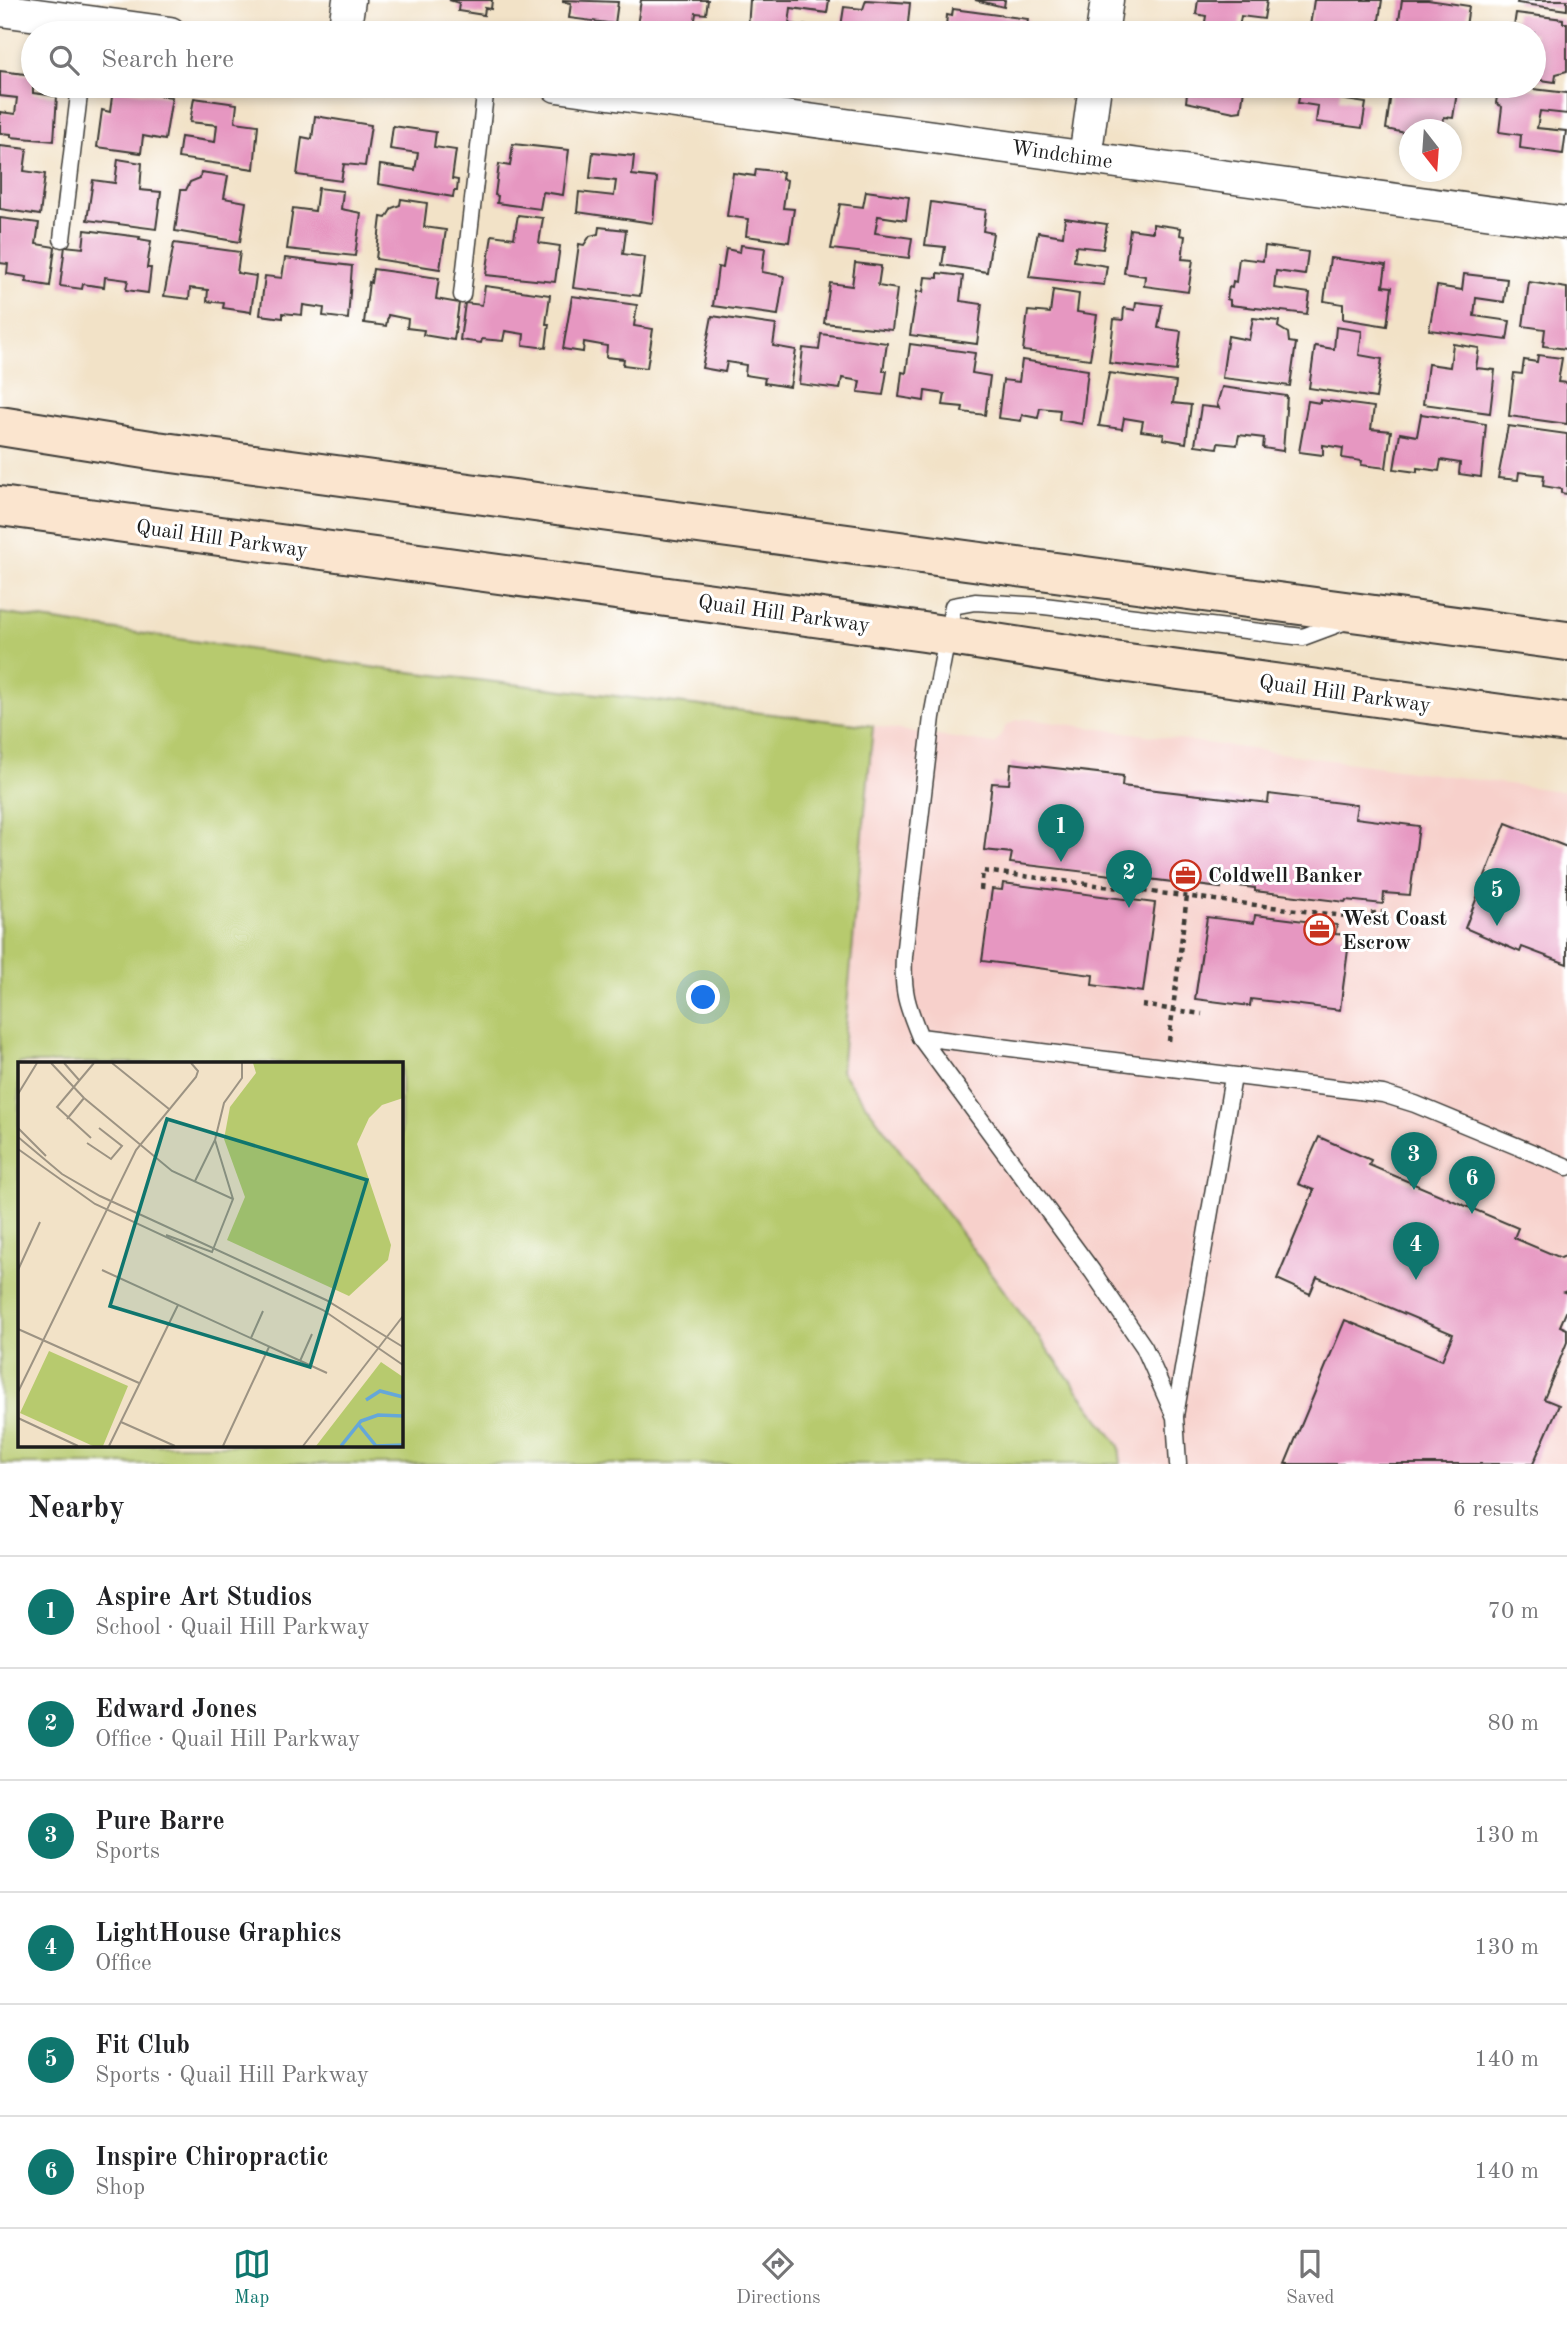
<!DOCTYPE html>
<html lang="en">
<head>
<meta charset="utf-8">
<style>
	body { margin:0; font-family:"Old Standard TT",serif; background:#f2f2f2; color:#202124 }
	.compass { position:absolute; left:1399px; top:119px; width:63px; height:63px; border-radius:50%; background:#fff; box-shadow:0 4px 10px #0003; rotate:163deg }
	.you { position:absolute; left:704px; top:998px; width:24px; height:24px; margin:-18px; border:5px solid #fff; border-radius:50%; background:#1a73e8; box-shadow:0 0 0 10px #1a73e833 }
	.badge { display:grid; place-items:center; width:46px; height:46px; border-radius:50%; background:#0f766e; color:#fff; font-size:23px; font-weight:700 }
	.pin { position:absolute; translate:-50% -58px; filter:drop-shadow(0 2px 4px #0008) }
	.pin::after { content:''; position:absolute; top:37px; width:24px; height:21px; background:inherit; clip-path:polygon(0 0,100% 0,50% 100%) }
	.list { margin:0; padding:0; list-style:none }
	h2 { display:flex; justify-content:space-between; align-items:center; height:91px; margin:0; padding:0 28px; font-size:30px }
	h2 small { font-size:23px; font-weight:400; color:#757577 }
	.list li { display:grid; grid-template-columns:46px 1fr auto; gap:21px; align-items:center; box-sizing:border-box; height:112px; padding:0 28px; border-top:2px solid #e0e0e0 }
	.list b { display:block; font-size:26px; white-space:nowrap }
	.list p { margin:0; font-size:23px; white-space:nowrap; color:#757577 }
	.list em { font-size:23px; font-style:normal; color:#757577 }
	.icon { flex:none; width:38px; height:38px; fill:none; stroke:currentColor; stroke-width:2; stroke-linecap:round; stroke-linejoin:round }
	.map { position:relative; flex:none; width:1567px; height:1464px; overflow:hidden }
	.search { position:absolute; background:#fff; box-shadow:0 4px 10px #0003; left:21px; right:21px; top:21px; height:77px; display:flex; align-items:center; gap:18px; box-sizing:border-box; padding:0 24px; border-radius:38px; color:#757577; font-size:26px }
	.sheet { height:763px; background:#fff }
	nav { display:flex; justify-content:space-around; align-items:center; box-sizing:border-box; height:98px; border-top:2px solid #e0e0e0; background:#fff; font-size:19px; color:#757577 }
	nav a { display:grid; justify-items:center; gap:4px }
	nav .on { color:#0f766e }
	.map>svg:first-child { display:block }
	.built { fill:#f7d0cb }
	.green { fill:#b7ca6e; stroke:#6a7345; stroke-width:2; fill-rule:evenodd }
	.building { fill:#e697c1 }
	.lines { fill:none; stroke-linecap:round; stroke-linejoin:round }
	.service-casing { stroke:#3c3a36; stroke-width:19 }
	.minor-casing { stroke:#3c3a36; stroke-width:35 }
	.secondary-casing { stroke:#3c3a36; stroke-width:42 }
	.path { stroke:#3c3a36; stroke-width:4.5; stroke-dasharray:5 5; stroke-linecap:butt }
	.service { stroke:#fff; stroke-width:16 }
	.minor { stroke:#fff; stroke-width:32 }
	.secondary { stroke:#fbe5cf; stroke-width:38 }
	.labels { text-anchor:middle; stroke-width:6; stroke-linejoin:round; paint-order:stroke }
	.street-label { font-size:21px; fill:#1c1c1c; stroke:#fff }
	.poi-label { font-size:21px; font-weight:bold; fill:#1c1c1c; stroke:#fff; text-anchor:start }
	.inset-river { fill:none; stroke:#65a7d9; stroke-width:3.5 }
	.inset-road { fill:none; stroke:#9c9383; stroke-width:2 }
	.view { fill:#0f766e; fill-opacity:0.15; stroke:#0f766e; stroke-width:3.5 }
	.inset-edge { fill:none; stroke:#1c1c1c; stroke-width:3.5 }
</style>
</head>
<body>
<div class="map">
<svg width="1567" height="1464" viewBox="0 0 1567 1464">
	<rect width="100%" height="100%" fill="#fff"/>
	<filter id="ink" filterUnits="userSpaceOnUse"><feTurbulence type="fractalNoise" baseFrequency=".0143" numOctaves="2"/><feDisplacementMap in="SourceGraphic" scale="14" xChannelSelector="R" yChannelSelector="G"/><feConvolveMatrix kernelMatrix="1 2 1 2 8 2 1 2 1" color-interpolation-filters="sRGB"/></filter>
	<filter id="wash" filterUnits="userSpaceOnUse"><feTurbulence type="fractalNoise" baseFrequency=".00686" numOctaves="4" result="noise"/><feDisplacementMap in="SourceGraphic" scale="28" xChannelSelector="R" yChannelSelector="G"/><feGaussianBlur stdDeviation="1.57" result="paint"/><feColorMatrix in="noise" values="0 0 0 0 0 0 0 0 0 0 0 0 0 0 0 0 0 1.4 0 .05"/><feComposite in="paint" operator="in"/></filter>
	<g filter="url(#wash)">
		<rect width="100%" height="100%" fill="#f2e2c7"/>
		<!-- built -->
		<path class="built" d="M1028 719 1567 792V1464H1121L1119 1446 841 1071 873 726 995 744 1006 726 1017 720Z"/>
		<!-- green -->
		<path class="green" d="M0 613 384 669 873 726 841 1071 1119 1446 1121 1464H2L0 1461ZM19 1063H401V1445H19Z"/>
		<g id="blocks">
			<!-- building -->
			<g class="building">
				<path d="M449 0H492L491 9 485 8 484 15 458 11 459 3Z"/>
				<path d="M563 0 618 2 615 24 569 18 571 3 563 2Z"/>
				<path d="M641 0H708L706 14 696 13 693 33 637 26Z"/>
				<path d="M750 0H829L827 13 791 8 789 24 816 27 815 33H777V31L748 28Z"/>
				<path d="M866 0 910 3 907 33H840L844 7 863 9Z"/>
				<path d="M975 0H1005L1004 7Z"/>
				<path d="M1198 0H1267L1264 19 1241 16 1238 33H1214L1215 29 1204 28 1206 16 1196 14Z"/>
				<path d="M1314 0H1382L1377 33H1331V29L1310 26Z"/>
				<path d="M1402 0H1428L1469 6 1465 33H1397Z"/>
				<path d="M1518 0H1567V10L1517 3Z"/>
				<path d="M953 9 1028 19 1026 33H952V28L946 27 947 15 952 16Z"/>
				<path d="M1516 13 1563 19V23H1567V71L1556 74 1555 82 1534 79V33H1513Z"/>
				<path d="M0 71 33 75V93L57 96 54 141 11 137V134L0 133V112L15 114 17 98 0 96Z"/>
				<path d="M1188 86H1255L1254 91 1244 89 1241 111 1234 112 1186 102Z"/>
				<path d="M1301 86H1341L1339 99 1366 103 1362 128 1316 122 1318 106 1298 103Z"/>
				<path d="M1392 86 1413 88V86H1458L1453 118 1444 117 1442 130H1410V134L1386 129Z"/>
				<path d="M1507 86 1567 93V114L1540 111 1537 128 1566 131 1563 154 1520 148 1521 135 1499 132 1502 107 1496 103 1498 90 1506 91Z"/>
				<path d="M113 89 172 97 165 140 143 136 141 153 97 147 102 110 110 112Z"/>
				<path d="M194 98 237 104 235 122 258 125 254 169 178 158 181 137 215 142 217 125 190 122Z"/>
				<path d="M315 116 371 125 365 166 344 164 341 181 297 175 302 137 312 139Z"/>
				<path d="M393 126 436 132 434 147 456 150 452 179 458 180 457 191H454L453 197 378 184 380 165 415 170 418 153 390 149Z"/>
				<path d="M513 144 569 150 563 195 543 192 540 209 497 203 498 196 495 195 499 164 510 166Z"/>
				<path d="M0 146 27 149 24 171 45 174 40 215 0 209Z"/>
				<path d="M593 152 634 156 632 175 657 178 653 223 577 212 579 192 614 196 616 181 590 178Z"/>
				<path d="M118 159 142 163 140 190 161 192 156 229 87 220 93 180 115 183Z"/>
				<path d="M756 169 783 172 782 179 787 180 783 208 794 209 789 242 746 236 748 219 727 216 733 173 755 176Z"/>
				<path d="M201 172 228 176 224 198 246 202 240 242 175 231 181 190H186L190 182 200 178Z"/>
				<path d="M318 188 343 191 341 209 361 213 355 256 287 249 293 208 315 211Z"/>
				<path d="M866 191 909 197 906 220 878 216 875 233 912 238 909 258 831 249 840 204 863 207Z"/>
				<path d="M401 199 427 203 424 227 446 230 440 269 376 259 381 217 386 218 392 208 400 205Z"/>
				<path d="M931 202 986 210 983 231 993 233 987 272 942 265 945 247 925 245Z"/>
				<path d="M518 215 543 218 539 243 560 246 555 282 486 275 492 235 514 238Z"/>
				<path d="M0 218 39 223 36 244 55 247 50 286 26 282 27 277 7 274 8 264 0 263Z"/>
				<path d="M1065 218 1107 224 1103 249 1076 246 1074 261 1107 266 1104 285 1029 277 1038 232 1063 236Z"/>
				<path d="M1153 224 1181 228 1180 235 1185 236 1182 259 1193 260 1188 292 1144 286 1145 276 1124 273 1130 229 1153 232Z"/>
				<path d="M599 227 626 230 623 254 645 257 640 296 573 288 579 244 584 245 590 236 598 234Z"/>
				<path d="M85 230 140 237 139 239 151 241 147 268H151L148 293 126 290 128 280 105 277 104 287 83 284 82 289 60 286 65 246 83 248Z"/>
				<path d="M174 243 240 252 237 273 256 276 251 312 223 308 224 303 207 301 208 290 190 288 189 299 164 296Z"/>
				<path d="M741 245 765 248 762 272 784 276 778 315 713 306 718 267 723 268 726 249 740 252Z"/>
				<path d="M1265 246 1308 252 1305 275 1276 271 1274 288 1310 293 1307 314 1230 305V300L1227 299 1229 287 1232 288 1233 281 1236 282 1239 258 1263 261Z"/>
				<path d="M285 258 352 266 348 319 323 316 324 308 303 305 302 315 283 313V318L260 315 265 276 282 278Z"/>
				<path d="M1330 258 1386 265 1383 286 1392 287 1387 326 1343 319V304L1324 301Z"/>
				<path d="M855 263 881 266 878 286 897 289 892 330 824 323 830 283 852 286Z"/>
				<path d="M373 269 439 278 436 299 459 303 454 340 423 335 424 330 407 328 408 319 388 315 386 326 364 323 369 282 371 283Z"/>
				<path d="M938 273 963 276 960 301 982 304 977 344 910 335 917 291 923 292 925 277 938 278Z"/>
				<path d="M1464 274 1507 279 1504 302 1476 298 1474 316 1510 321 1507 340 1429 330 1437 286 1462 290Z"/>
				<path d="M1529 282 1567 288V349L1543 346 1545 329 1523 326Z"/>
				<path d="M485 286 550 295 546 324H549L546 348 523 345 524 334 505 331 503 341 482 339 481 343 460 340 465 303 482 305Z"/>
				<path d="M1053 290 1079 294 1077 312 1097 315 1090 359 1023 351 1028 311 1050 313Z"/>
				<path d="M572 296 637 305 634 326 653 329 647 368 623 365 624 359 606 357 607 346 584 342 583 352 563 349Z"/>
				<path d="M1136 302 1162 305 1158 328 1181 331 1176 371 1109 363 1114 319 1123 320 1124 308 1135 310Z"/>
				<path d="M712 316 776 325 773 346 796 350 790 387 764 383 765 378 745 375 746 365 727 362 725 372 702 368Z"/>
				<path d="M1253 318 1279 321 1278 327 1288 333 1289 342 1296 343 1290 386 1222 378 1228 336 1249 340Z"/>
				<path d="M1336 327 1362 331 1359 355 1382 359 1376 398 1309 388 1315 346 1334 349Z"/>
				<path d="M821 334 887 343 883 371H887L883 395 858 392 860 381 842 378 840 389 799 384 803 348 819 350Z"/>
				<path d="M910 344 975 353 972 373 990 376 985 415 962 412 963 407 943 405 945 394 925 391 924 401 899 397 902 372 906 373Z"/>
				<path d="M1453 344 1479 348 1476 368 1495 370 1490 413 1423 404 1428 364 1450 367Z"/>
				<path d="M1538 355 1562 358 1558 382 1567 383V424L1509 416 1514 373 1522 374 1524 360 1537 362Z"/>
				<path d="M1022 360 1088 370 1082 424 1059 420 1060 410 1040 408 1038 418 1022 415 1021 421 998 418 1003 380 1019 382Z"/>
				<path d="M1109 373 1176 382 1173 403 1191 405 1186 443 1163 439 1164 434 1141 431 1143 421 1124 418 1122 429 1099 426Z"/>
				<path d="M1222 387 1287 396 1283 451 1263 448 1264 438 1239 435 1237 445 1218 443 1217 448 1195 445 1201 406 1219 408 1217 404Z"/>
				<path d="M1320 400 1374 407 1371 429 1391 431 1386 468 1361 465 1362 461 1342 458 1343 448 1323 445V455L1299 452 1308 401 1320 403Z"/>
				<path d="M1421 414 1486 424 1481 477 1459 474 1460 463 1441 460 1439 471 1417 468V472L1394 469 1400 433 1417 436Z"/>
				<path d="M1508 426 1567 434V494L1561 493V489L1543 486 1544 475 1519 472 1518 480 1498 478Z"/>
				<path d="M1011 763 1123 776 1122 786 1268 803 1269 794 1357 805 1355 818 1419 826 1410 895 1384 893 1383 904 1346 900 1345 902 1255 891V888L1221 884V888L1149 879V874L1112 869 1111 875 1010 863 1012 853 984 850 992 783 1009 784Z"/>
				<path d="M1506 823 1567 847V964L1522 947 1520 952 1465 928Z"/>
				<path d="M1003 883 1155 903 1143 992 1092 985 1093 975 982 961 992 889 1002 890Z"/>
				<path d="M1255 915 1337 925 1335 934 1350 935 1340 1010 1251 999 1250 1006 1195 999 1207 917 1254 923Z"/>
				<path d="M1319 1137 1371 1160 1369 1165 1518 1228 1514 1238 1561 1258 1567 1255V1291L1564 1292 1567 1293V1310L1560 1326 1567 1329V1342L1544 1399 1559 1405 1533 1464H1285L1345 1320 1442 1360 1453 1334 1317 1277 1310 1294 1277 1279 1314 1190 1298 1184Z"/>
			</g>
		</g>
	</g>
	<g filter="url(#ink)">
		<use href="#blocks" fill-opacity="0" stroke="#3c3a36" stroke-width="2"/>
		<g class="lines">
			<defs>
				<g id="service">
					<path d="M62 239 80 86"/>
					<path d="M462 295 486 86"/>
					<path d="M1346 621 1303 637 1044 606 975 602 953 606 932 717 904 956C902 992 907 1005 920 1037L1383 1094 1415 1104 1567 1167"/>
					<path d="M920 1037 1092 1271 1144 1347 1175 1417 1178 1464"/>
					<path d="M1175 1416 1233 1077"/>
				</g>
				<g id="minor">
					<path d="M0 10 170 33"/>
					<path d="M344 33 349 0"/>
					<path d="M1102 33 1107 0"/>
					<path d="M557 86 1567 223"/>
					<path d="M1085 158 1095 86"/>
				</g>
				<g id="secondary">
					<path d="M0 426 157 451 1567 641"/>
					<path d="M0 506 924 632 1113 661 1567 723"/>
				</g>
			</defs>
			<!-- service casing -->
			<use href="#service" class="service-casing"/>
			<!-- minor casing -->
			<use href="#minor" class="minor-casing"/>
			<!-- secondary casing -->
			<use href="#secondary" class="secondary-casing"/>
			<!-- path -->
			<g class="path">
				<path d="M981 890 983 871 1344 916 1385 912"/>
				<path d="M1142 1005 1202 1014"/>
				<path d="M1169 1041 1187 896"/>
			</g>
			<!-- service -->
			<use href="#service" class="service"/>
			<!-- minor -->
			<use href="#minor" class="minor"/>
			<!-- secondary -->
			<use href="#secondary" class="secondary"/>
		</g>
	</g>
	<!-- icons -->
	<defs>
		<symbol id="office-ring" viewBox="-11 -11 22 22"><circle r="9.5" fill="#fff" stroke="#c8321e" stroke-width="1.5"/><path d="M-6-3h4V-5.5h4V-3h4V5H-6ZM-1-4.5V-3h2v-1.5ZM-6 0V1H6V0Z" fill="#c8321e"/></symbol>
	</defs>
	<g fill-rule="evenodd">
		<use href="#office-ring" x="1168" y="858" width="35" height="35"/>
		<use href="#office-ring" x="1302" y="912" width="35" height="35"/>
	</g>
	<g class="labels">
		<!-- street labels -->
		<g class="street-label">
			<text transform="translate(1062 154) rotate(8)" y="7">Windchime</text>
			<text transform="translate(222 538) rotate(8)" y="7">Quail Hill Parkway</text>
			<text transform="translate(784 613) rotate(8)" y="7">Quail Hill Parkway</text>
			<text transform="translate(1345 693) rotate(8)" y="7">Quail Hill Parkway</text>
		</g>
		<!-- poi labels -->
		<g class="poi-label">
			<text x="1208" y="882">Coldwell Banker</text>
			<text x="1342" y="925">West Coast<tspan x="1342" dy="24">Escrow</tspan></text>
		</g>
	</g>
	<!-- overview -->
	<g transform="translate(18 1062)">
		<rect width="385" height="385" fill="#f2e2c7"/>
		<path d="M235 1H385V36L364 43 351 56 339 82 373 183 370 198 331 234 209 178 227 135 206 77 212 45 238 11ZM31 289 110 324 85 384H75L2 351ZM363 300 385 315V384H298Z" fill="#b7ca6e"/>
		<path class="inset-river" d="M348 338 362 329 385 335M341 363 358 384M323 384 343 359 360 353 385 354M358 384 385 383"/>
		<path class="inset-road" d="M33 1 66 36 154 109 215 137 194 190 148 173M46 1 61 18M94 1 151 47M0 32 19 1M49 57 66 36M0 66 28 94M0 75 44 112 82 134 308 238 385 285M73 76 39 45 76 1M69 81 93 97 104 84 81 66M0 87 77 142 305 248 385 303M177 119 197 78M215 137 197 78 206 41 224 16V1M0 208 22 160M84 208 309 311M0 267 121 321M233 276 245 249M282 299 294 272M0 330 118 88 178 15 180 9 173 1M0 356 60 384M103 360 157 384M91 384 160 243M205 384 251 285M285 384 385 254"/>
		<path class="view" d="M149 57 349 118 292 305 92 244Z"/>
		<rect width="385" height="385" class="inset-edge"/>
	</g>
</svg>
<svg class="compass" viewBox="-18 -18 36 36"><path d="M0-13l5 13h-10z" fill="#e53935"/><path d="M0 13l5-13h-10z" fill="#757577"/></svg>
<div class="you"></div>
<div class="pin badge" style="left:1061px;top:862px">1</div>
<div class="pin badge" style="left:1129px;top:908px">2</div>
<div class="pin badge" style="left:1414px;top:1190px">3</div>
<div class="pin badge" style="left:1416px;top:1280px">4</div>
<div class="pin badge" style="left:1497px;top:926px">5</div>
<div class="pin badge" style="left:1472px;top:1214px">6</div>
<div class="search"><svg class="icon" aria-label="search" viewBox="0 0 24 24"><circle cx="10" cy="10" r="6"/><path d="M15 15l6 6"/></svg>Search here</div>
</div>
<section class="sheet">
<h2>Nearby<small>6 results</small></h2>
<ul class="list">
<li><span class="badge">1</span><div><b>Aspire Art Studios</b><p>School · Quail Hill Parkway</p></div><em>70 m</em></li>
<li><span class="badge">2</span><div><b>Edward Jones</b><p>Office · Quail Hill Parkway</p></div><em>80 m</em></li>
<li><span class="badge">3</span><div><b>Pure Barre</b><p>Sports</p></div><em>130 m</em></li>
<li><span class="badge">4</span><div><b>LightHouse Graphics</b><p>Office</p></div><em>130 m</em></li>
<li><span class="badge">5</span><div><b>Fit Club</b><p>Sports · Quail Hill Parkway</p></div><em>140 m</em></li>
<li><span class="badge">6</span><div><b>Inspire Chiropractic</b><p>Shop</p></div><em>140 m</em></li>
</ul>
</section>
<nav>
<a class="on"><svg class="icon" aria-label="map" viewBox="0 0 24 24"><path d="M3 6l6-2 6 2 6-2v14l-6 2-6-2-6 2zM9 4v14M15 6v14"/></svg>Map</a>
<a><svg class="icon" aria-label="directions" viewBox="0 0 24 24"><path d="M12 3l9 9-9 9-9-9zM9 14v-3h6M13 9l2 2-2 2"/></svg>Directions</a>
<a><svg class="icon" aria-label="saved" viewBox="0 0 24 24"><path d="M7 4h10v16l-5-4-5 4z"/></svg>Saved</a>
</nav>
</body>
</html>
